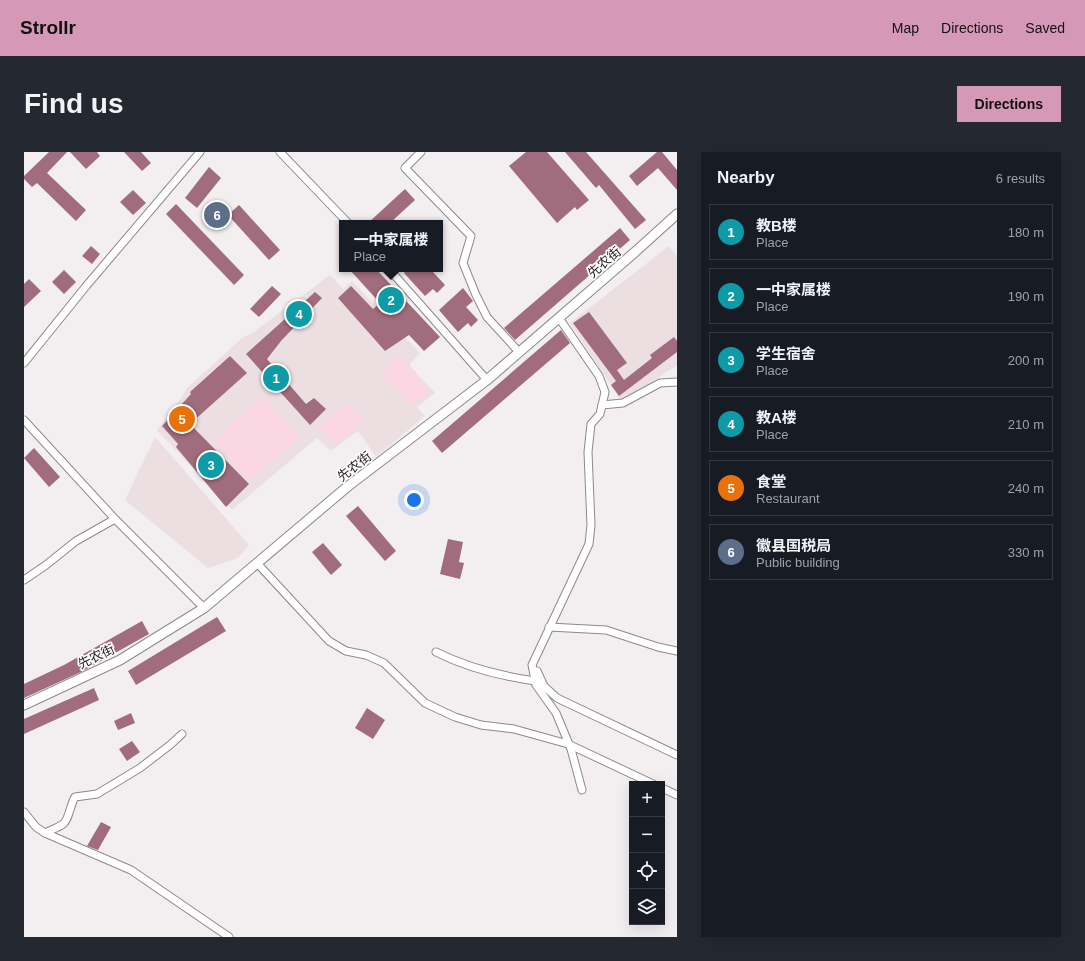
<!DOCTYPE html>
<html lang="en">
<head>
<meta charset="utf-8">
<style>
	body { margin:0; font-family:Helvetica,"Noto Sans SC",sans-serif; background:#242831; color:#f1f3f6 }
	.controls { position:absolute; right:12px; bottom:12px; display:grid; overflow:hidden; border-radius:0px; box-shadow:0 4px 16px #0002 }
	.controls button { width:36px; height:36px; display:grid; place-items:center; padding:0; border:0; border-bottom:1px solid #363941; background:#171b24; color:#f1f3f6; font:20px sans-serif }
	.you { position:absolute; left:390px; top:348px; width:14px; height:14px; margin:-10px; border:3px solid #fff; border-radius:50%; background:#1a73e8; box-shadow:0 0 0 6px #1a73e833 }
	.badge { display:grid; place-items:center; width:26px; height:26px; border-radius:50%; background:#d599b7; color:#fff; font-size:13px; font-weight:700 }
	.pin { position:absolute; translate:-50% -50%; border:2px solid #fff; box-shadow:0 1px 4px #0006 }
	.popup { position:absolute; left:315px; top:68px; width:104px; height:52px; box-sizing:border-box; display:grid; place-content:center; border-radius:0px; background:#171b24; filter:drop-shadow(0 1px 3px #0005); font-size:13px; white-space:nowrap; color:#9ea1a6 }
	.popup b { font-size:15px; color:#f1f3f6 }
	.popup::after { content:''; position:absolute; left:50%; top:100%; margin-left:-8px; border:8px solid transparent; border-top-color:#171b24 }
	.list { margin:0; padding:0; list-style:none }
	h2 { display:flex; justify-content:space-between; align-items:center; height:52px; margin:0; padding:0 16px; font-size:17px }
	h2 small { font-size:13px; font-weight:400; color:#9ea1a6 }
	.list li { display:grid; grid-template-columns:26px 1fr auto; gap:12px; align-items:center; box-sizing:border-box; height:56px; margin:0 8px 8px; padding:0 8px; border:1px solid #363941; border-radius:0px }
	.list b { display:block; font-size:15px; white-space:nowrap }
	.list p { margin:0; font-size:13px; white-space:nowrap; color:#9ea1a6 }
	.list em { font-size:13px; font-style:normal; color:#9ea1a6 }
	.icon { flex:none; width:22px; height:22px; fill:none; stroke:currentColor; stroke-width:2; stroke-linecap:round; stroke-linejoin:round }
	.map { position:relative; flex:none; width:653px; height:785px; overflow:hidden; border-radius:0px }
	header { display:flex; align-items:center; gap:24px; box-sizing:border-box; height:56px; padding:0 20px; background:#d599b7; color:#111 }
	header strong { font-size:19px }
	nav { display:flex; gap:22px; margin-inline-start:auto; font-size:14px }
	.intro { display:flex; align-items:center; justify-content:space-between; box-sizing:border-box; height:96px; padding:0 24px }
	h1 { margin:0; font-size:28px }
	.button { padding:10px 18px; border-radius:0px; background:#d599b7; color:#111; font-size:14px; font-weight:700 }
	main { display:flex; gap:24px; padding:0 24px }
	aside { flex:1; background:#171b24; border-radius:0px; box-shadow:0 4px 16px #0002 }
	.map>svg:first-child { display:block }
	.built { fill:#ecdfe2 }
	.green { fill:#fad7e2 }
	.building { fill:#a16c7e }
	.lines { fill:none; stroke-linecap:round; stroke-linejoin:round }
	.minor-casing { stroke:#8d898a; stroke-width:9 }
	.major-casing { stroke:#8d898a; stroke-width:11 }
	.minor { stroke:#fff; stroke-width:7 }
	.major { stroke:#fff; stroke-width:9 }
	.labels { text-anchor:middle; stroke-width:3.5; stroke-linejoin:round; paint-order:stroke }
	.street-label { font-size:13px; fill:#242323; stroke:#fffcfd }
</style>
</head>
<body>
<header>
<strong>Strollr</strong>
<nav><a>Map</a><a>Directions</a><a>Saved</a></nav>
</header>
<div class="intro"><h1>Find us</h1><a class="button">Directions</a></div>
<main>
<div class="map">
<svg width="653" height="785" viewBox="0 0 653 785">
	<rect width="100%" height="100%" fill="#f3eeef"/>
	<!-- built -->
	<g class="built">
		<path d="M645 94 653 104V213L598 250 546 171Z"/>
		<path d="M306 123 319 137 328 129 396 201 385 213 411 241 393 255 401 264 352 305 334 279 307 299 293 286 208 358 133 278 158 245 163 236 217 187 231 179Z"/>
		<path d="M131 285 225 393 214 406 184 416 101 348Z"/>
	</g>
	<!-- green -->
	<g class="green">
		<path d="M376 202 405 240 388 254 356 222Z"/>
		<path d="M239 244 276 286 225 329 190 289Z"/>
		<path d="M325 251 341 268 312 293 294 275Z"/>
	</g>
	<!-- building -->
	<g class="building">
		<path d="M25 0H43L23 21 62 58 52 69 13 31 8 35 0 27V24Z"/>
		<path d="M46 0H73L76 4 62 17Z"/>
		<path d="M100 0H117L127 11 118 19Z"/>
		<path d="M502 0H523L565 48 553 58 551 55 533 71 485 14Z"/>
		<path d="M541 0H562L622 68 611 77 575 33 572 36Z"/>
		<path d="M633 0H638L653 18V38L634 16 613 34 605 24Z"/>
		<path d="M185 15 197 26 173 56 161 46Z"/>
		<path d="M381 37 391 48 366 71H344Z"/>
		<path d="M109 38 122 51 109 63 96 50Z"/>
		<path d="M152 52 220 123 210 133 142 62Z"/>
		<path d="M215 53 256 98 245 108 204 63Z"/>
		<path d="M596 76 606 88 491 188 480 176Z"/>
		<path d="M67 94 76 102 68 112 58 104Z"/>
		<path d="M325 117H352L416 185 400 199 385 183 361 199 314 146 327 134 349 157 356 151Z"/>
		<path d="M384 117H412L409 120 421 133 413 141 409 137 401 144 380 121Z"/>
		<path d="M40 118 52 130 40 142 28 130Z"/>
		<path d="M5 127 17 139 0 155V132Z"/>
		<path d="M248 134 257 142 235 165 226 157Z"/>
		<path d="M439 136 449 149 442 155 454 168 447 175 444 171 434 180 415 158Z"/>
		<path d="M291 140 298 146 257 189 243 207 282 252 290 246 302 257 286 273 222 202Z"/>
		<path d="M565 160 603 211 593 218 600 228 628 206 626 203 650 185 653 189V200L595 244 587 233 592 229 549 171Z"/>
		<path d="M537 178 546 191 418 301 408 289Z"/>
		<path d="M206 204 223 221 166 272 225 332 202 355 152 295 154 292 138 274 167 242 166 240Z"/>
		<path d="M10 296 36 325 25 335 0 306Z"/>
		<path d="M334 354 372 399 361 409 322 364Z"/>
		<path d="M424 387 439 390 435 410 440 411 436 427 416 422Z"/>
		<path d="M299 391 318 413 307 423 288 400Z"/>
		<path d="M193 465 202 479 112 533 104 519Z"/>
		<path d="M118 469 125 482 59 519 0 546V532L40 513Z"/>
		<path d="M70 536 75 548 0 582V567Z"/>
		<path d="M343 556 361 568 349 587 331 576Z"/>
		<path d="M107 561 111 571 94 578 90 569Z"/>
		<path d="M108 589 116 600 103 609 95 597Z"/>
		<path d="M77 670 87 675 74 698 63 694Z"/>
	</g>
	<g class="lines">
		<defs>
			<g id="minor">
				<path d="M256 0 324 71"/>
				<path d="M397 0 381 16 447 84 439 111 452 143 463 165 495 200"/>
				<path d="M365 117 463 228"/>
				<path d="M535 166 575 224 581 240 576 262 567 272 564 300 567 373 565 392 508 513 512 533 532 561 547 597 558 638"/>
				<path d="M0 211 63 133 176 0"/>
				<path d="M578 253 599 251 636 231 653 230"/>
				<path d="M0 268 91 367 180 456"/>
				<path d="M233 411 305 489 322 499 342 503 360 511 401 551 431 565 457 573 490 577 544 592 629 632"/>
				<path d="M0 428 22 413 52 389 91 367"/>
				<path d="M525 475 582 478 634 495 653 499"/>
				<path d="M412 500C444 516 476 524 511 529"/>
				<path d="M513 519 520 534 533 546 653 603"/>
				<path d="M638 636 653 643"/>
				<path d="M0 660 12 675 21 681 107 718 205 785"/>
				<path d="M21 681C26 678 34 676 39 672 45 668 46 653 51 645L73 642 116 616 146 593 158 582"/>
			</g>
			<path id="major" d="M0 553 96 508 180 456 323 335 463 228 611 100 653 62"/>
		</defs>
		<!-- minor casing -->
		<use href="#minor" class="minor-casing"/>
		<!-- major casing -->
		<use href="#major" class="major-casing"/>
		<!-- minor -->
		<use href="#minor" class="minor"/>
		<!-- major -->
		<use href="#major" class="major"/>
	</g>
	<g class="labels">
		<!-- street labels -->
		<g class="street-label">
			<text transform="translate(580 110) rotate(-41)" y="5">先农街</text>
			<text transform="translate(330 314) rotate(-38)" y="5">先农街</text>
			<text transform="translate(72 504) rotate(-26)" y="5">先农街</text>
		</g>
	</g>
</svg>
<div class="controls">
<button>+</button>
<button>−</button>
<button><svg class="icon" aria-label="locate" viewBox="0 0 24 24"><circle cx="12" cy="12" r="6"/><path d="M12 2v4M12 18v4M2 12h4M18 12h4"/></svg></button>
<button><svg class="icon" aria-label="layers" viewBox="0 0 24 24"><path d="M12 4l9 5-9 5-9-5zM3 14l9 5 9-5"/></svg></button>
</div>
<div class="you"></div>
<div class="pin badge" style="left:252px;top:226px;background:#0f9aa8">1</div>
<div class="pin badge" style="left:367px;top:148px;background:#0f9aa8">2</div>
<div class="popup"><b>一中家属楼</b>Place</div>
<div class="pin badge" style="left:187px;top:313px;background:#0f9aa8">3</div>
<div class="pin badge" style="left:275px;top:162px;background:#0f9aa8">4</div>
<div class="pin badge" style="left:158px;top:267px;background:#e8710a">5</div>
<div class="pin badge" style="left:193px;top:63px;background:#5c6f8a">6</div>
</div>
<aside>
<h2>Nearby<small>6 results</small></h2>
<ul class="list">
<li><span class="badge" style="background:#0f9aa8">1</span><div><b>教B楼</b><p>Place</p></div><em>180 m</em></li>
<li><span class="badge" style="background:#0f9aa8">2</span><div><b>一中家属楼</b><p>Place</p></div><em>190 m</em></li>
<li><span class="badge" style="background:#0f9aa8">3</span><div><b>学生宿舍</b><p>Place</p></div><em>200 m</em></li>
<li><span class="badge" style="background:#0f9aa8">4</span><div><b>教A楼</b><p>Place</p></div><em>210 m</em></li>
<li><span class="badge" style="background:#e8710a">5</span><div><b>食堂</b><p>Restaurant</p></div><em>240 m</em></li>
<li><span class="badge" style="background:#5c6f8a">6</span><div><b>徽县国税局</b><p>Public building</p></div><em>330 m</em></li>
</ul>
</aside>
</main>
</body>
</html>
